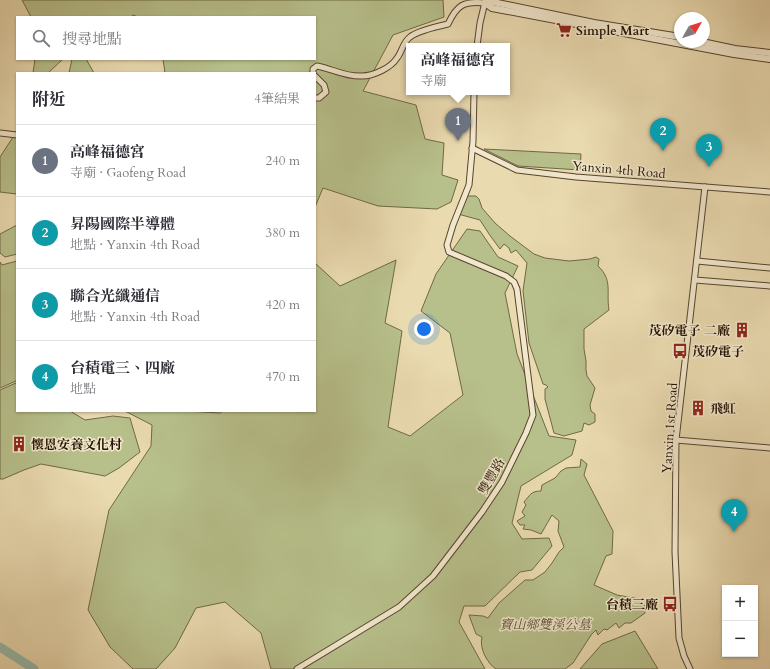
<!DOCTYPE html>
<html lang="zh-TW">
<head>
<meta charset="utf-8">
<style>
	body { margin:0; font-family:Cardo,"Noto Serif TC",serif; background:#f2f2f3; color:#2b2b33 }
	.controls { position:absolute; right:12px; bottom:12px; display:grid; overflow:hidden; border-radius:0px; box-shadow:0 1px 3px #0004 }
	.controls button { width:36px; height:36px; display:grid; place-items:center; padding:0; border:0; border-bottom:1px solid #e1e1e2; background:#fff; color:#2b2b33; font:20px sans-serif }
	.compass { position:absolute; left:674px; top:12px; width:36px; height:36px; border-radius:50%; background:#fff; box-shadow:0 1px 3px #0004; rotate:51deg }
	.you { position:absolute; left:424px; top:329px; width:14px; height:14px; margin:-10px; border:3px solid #fff; border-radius:50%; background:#1a73e8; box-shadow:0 0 0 6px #1a73e833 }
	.badge { display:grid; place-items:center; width:26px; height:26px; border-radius:50%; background:#8f2418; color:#fff; font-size:13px; font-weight:700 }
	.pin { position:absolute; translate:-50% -33px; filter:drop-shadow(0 1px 2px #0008) }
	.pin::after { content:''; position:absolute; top:21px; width:14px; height:12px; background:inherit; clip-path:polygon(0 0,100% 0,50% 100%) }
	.popup { position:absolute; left:406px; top:43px; width:104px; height:52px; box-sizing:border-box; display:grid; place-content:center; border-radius:0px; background:#fff; filter:drop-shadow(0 1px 3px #0005); font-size:13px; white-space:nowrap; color:#7c7c81 }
	.popup b { font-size:15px; color:#2b2b33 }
	.popup::after { content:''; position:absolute; left:50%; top:100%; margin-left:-8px; border:8px solid transparent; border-top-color:#fff }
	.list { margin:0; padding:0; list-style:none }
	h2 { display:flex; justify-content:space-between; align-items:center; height:52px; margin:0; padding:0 16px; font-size:17px }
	h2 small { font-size:13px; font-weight:400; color:#7c7c81 }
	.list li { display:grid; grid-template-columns:26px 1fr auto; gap:12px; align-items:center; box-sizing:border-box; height:72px; padding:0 16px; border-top:1px solid #e1e1e2 }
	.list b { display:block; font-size:15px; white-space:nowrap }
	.list p { margin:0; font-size:13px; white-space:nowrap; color:#7c7c81 }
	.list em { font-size:13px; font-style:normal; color:#7c7c81 }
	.icon { flex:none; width:22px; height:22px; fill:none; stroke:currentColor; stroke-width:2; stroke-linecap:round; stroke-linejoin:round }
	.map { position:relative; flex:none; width:770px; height:669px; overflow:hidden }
	.search { position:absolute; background:#fff; box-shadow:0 1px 3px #0004; left:16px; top:16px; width:300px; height:44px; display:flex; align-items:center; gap:10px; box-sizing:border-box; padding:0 14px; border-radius:0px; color:#7c7c81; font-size:15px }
	.panel { position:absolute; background:#fff; box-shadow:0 1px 3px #0004; left:16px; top:72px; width:300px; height:340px; border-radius:0px }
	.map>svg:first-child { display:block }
	.green { fill:#b7c08b; stroke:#6e6946 }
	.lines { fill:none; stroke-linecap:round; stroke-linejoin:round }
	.river { stroke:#98bbac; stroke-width:9 }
	.minor-casing { stroke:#57442d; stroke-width:7 }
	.tertiary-casing { stroke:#57442d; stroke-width:8 }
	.minor { stroke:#f1e7cc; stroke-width:5 }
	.tertiary { stroke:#f1e7cc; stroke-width:6 }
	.labels { text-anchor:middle; stroke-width:3; stroke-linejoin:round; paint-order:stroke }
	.poi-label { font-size:13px; font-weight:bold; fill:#261201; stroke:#f1e7cc; text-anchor:start }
	.street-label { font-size:13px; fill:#261201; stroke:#f1e7cc }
	.park-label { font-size:13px; font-style:italic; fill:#594f31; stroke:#f1e7cc }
</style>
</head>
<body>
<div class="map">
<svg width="770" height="669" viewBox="0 0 770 669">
	<rect width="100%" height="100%" fill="#eadab0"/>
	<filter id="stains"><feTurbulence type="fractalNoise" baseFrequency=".005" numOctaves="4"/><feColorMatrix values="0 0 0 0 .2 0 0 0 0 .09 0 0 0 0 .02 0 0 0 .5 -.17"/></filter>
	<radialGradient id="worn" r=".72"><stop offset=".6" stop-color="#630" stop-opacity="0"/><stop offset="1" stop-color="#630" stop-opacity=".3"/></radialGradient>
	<!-- green -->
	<g class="green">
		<path d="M22 0H443L444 17 393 35 363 91 416 105 425 139 444 143 442 175 458 180 451 202 437 209 378 206 323 188 315 207V73H165L163 59H315V17H138L133 15 131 17H31Z"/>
		<path d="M35 59H63L48 73H33Z"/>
		<path d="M72 59H86L94 73H69Z"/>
		<path d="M17 131V194L0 192V157Z"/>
		<path d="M484 149 581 154 580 170 518 166Z"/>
		<path d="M465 196H476L479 199 482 208 495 223 510 236 534 254 545 258 569 261 590 259 596 257 599 259 598 266C613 280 606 292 609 310L584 329V349L586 361V370L587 376 595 388 590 405 591 411 595 414V422L589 425 584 423 582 431 564 436 554 433 545 399V389L548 387 546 385 543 384 529 343 523 291 527 263 516 250 511 253 509 248 504 244 500 249 489 234 480 220 458 214Z"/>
		<path d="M17 225V254L5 257 0 253V234Z"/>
		<path d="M467 229 480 231 498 257 518 266 505 293 517 354 549 436 576 440 572 455 521 486 512 523 522 539 549 538 552 546 532 570 520 572 485 606H464L459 622 485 669H271L261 633 225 602 196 608 175 648 156 669H133L110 647 88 610 109 510 151 446 152 425 125 411H186L220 413 223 411H315V263L340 286 396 260 385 323 402 331 388 427 410 436 463 395 450 333 421 311 436 274Z"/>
		<path d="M17 261V382L16 381 0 388V262L2 265Z"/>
		<path d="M16 383 17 385V411H70L85 420 113 416 130 418 140 452 119 468 105 476 41 464 24 470 3 479H0V390Z"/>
		<path d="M581 459 587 464 584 475 613 531 612 554 606 556 594 585 617 595 639 599 645 606V613L631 623H625L619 628 616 623 607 630 604 629 598 635 596 630 591 635 573 663 565 669H496C487 663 479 648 482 637L476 634 469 615 483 616 488 618 499 603 525 580H533L545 572 552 563 559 552 564 547 558 531 559 521 552 515 541 534 531 530 523 529 525 525H520L517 521 525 516 522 512 526 505 524 502C530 495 531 491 541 491L542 485 555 478 561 471 566 468 580 467Z"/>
		<path d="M635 631 658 669H580L602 644Z"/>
	</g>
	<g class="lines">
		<!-- river -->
		<path class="river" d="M0 647 34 669"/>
		<defs>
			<g id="minor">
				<path d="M477 46 480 23 485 2"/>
				<path d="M313 73V69L317 66C333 69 345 77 362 76 373 76 391 68 397 58 402 52 403 42 410 37 417 31 439 26 448 24 457 5 463 1 485 3"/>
				<path d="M315 76 324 85 326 92 319 98H315"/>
				<path d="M0 133 17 135"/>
				<path d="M472 148 517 170 576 177 770 192"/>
				<path d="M697 261 770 268"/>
				<path d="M695 280 770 286"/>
				<path d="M676 440 770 448"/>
				<path d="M297 669 399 607 433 576 482 512 502 482 526 433 533 415 517 289 514 282 506 276 449 252 447 245 453 225 469 185 473 141 474 92"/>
				<path d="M690 669 684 656 679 638 675 552 676 440 705 187"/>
			</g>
			<g id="tertiary">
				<path d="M485 3 492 8 734 54 770 59"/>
				<path d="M485 3 493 2 594 23 680 37"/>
				<path d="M702 42 735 49 770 53"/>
			</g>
		</defs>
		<!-- minor casing -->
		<use href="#minor" class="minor-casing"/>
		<!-- tertiary casing -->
		<use href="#tertiary" class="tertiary-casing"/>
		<!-- minor -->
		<use href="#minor" class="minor"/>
		<!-- tertiary -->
		<use href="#tertiary" class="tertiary"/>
	</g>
	<!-- icons -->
	<defs>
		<symbol id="supermarket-bare" viewBox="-9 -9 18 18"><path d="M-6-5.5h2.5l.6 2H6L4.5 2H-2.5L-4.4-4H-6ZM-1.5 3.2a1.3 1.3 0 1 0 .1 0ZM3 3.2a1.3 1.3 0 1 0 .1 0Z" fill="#8f2418" stroke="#f1e7cc" stroke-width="2.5" paint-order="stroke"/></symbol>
		<symbol id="building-bare" viewBox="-9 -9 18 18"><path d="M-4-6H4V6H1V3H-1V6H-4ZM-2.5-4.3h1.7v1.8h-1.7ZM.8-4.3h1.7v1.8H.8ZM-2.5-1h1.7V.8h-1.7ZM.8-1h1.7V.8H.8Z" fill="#8f2418" stroke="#f1e7cc" stroke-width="2.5" paint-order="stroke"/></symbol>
		<symbol id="bus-bare" viewBox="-9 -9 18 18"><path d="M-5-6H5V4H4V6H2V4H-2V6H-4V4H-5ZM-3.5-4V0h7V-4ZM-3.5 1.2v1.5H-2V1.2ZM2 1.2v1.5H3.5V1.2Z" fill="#8f2418" stroke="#f1e7cc" stroke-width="2.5" paint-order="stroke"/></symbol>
	</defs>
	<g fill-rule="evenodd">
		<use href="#supermarket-bare" x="553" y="19" width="22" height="22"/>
		<use href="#building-bare" x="731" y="319" width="22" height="22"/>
		<use href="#bus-bare" x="669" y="340" width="22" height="22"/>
		<use href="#building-bare" x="687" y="397" width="22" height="22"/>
		<use href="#building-bare" x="8" y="433" width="22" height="22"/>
		<use href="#bus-bare" x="659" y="593" width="22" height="22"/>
	</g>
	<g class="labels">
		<!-- poi labels -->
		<g class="poi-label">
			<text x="576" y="35">Simple Mart</text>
			<text x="730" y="335" text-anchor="end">茂矽電子 二廠</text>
			<text x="692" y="356">茂矽電子</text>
			<text x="710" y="413">飛虹</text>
			<text x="31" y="449">懷恩安養文化村</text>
			<text x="658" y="609" text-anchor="end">台積三廠</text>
		</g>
		<!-- street labels -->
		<g class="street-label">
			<text transform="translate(619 169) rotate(5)" y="5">Yanxin 4th Road</text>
			<text transform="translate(669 428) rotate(-86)" y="5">Yanxin 1st Road</text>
			<text transform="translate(491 476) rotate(-60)" y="5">雙豐路</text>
		</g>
		<!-- park labels -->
		<g class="park-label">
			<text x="545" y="629">寶山鄉雙溪公墓</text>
		</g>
	</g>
	<rect width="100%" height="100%" filter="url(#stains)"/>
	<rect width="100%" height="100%" fill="url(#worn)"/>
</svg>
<div class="controls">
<button>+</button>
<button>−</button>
</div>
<svg class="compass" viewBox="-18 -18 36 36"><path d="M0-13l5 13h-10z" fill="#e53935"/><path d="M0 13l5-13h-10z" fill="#7c7c81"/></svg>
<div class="you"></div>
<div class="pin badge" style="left:458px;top:141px;background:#6b7280">1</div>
<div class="popup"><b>高峰福德宮</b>寺廟</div>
<div class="pin badge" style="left:663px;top:151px;background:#0f9aa8">2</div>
<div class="pin badge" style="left:709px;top:167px;background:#0f9aa8">3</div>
<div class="pin badge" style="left:734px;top:532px;background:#0f9aa8">4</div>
<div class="search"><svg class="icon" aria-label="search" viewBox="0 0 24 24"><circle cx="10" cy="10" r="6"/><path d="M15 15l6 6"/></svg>搜尋地點</div>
<section class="panel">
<h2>附近<small>4筆結果</small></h2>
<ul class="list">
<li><span class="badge" style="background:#6b7280">1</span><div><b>高峰福德宮</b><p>寺廟 · Gaofeng Road</p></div><em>240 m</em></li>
<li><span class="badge" style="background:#0f9aa8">2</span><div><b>昇陽國際半導體</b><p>地點 · Yanxin 4th Road</p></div><em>380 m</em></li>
<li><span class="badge" style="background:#0f9aa8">3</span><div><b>聯合光纖通信</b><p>地點 · Yanxin 4th Road</p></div><em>420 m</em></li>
<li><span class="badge" style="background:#0f9aa8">4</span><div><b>台積電三、四廠</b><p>地點</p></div><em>470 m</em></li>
</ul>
</section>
</div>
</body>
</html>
